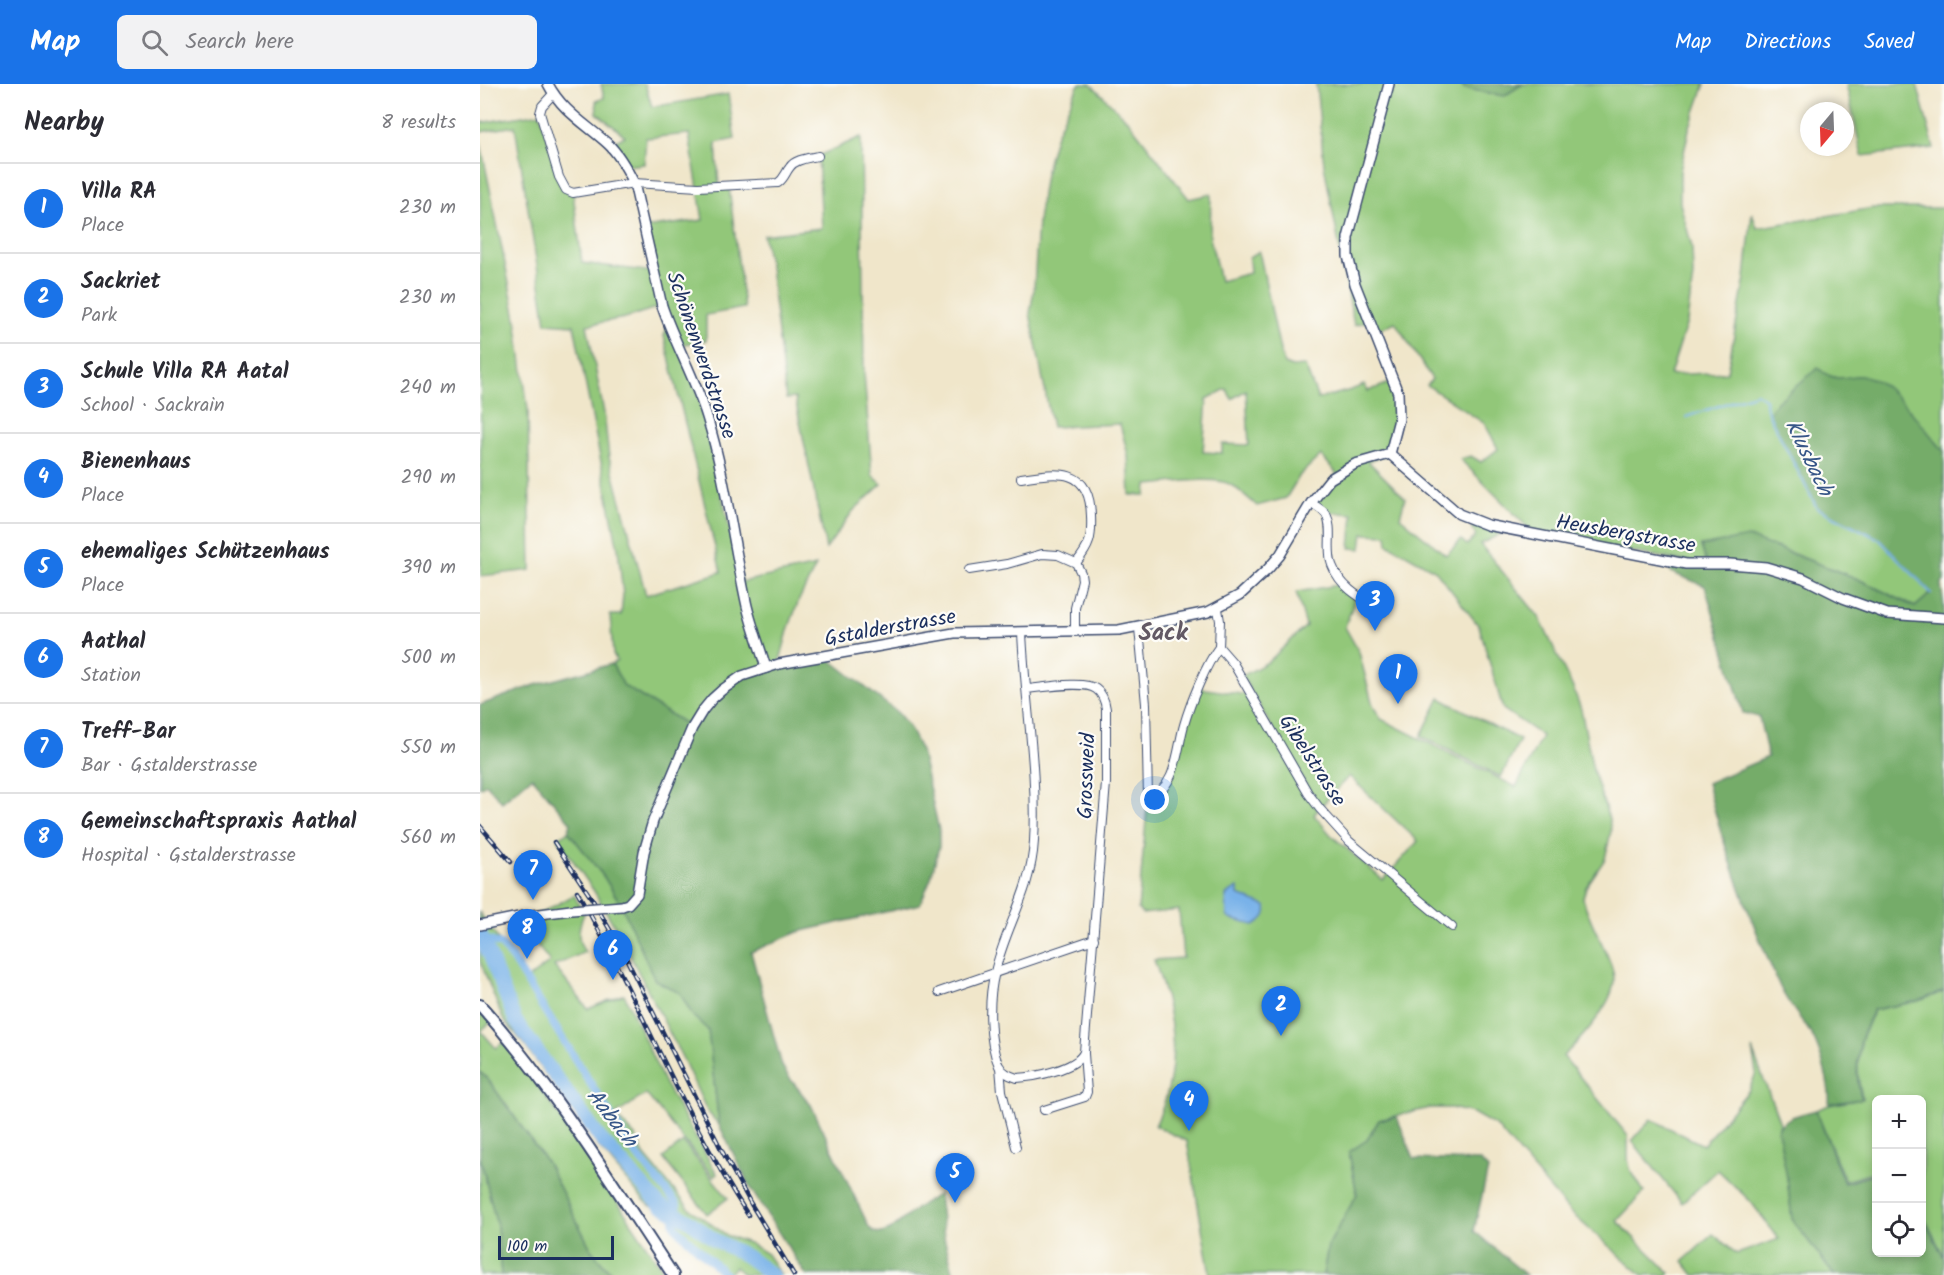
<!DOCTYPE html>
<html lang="en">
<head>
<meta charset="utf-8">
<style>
	body { margin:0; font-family:Kalam,sans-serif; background:#f2f2f3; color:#2b2b33 }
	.controls { position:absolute; right:18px; bottom:18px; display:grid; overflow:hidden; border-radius:9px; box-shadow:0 3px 9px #0003 }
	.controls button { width:54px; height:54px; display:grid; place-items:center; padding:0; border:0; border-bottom:2px solid #e1e1e2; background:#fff; color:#2b2b33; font:30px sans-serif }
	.compass { position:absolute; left:1320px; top:18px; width:54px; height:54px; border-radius:50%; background:#fff; box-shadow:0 3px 9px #0003; rotate:199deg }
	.scale { position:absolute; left:18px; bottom:15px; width:116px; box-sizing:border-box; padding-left:6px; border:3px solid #1b2f5e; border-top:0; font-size:16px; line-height:21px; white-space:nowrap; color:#1b2f5e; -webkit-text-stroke:4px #fdfcf7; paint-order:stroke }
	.you { position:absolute; left:675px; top:716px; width:21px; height:21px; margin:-15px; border:4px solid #fff; border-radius:50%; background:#1a73e8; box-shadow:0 0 0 9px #1a73e833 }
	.badge { display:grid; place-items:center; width:39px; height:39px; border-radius:50%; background:#1a73e8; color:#fff; font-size:20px; font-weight:700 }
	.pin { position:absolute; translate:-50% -50px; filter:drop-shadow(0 2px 3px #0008) }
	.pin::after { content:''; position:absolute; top:32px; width:21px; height:18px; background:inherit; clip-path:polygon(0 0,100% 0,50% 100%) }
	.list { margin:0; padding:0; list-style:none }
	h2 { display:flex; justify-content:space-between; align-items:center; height:78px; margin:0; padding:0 24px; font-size:26px }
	h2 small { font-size:20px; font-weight:400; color:#7c7c81 }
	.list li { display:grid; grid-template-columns:39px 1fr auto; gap:18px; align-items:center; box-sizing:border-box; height:90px; padding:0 24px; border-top:2px solid #e1e1e2 }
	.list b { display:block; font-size:22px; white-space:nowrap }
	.list p { margin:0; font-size:20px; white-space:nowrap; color:#7c7c81 }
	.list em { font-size:20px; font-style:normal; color:#7c7c81 }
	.icon { flex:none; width:33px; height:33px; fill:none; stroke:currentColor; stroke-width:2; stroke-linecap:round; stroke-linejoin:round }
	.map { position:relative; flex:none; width:1464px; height:1191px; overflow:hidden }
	header { display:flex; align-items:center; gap:36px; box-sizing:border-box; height:84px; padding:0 30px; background:#1a73e8; color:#fff }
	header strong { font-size:28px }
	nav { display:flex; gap:33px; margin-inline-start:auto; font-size:21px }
	.search { width:420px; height:54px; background:#f2f2f3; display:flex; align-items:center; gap:15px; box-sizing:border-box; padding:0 21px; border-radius:9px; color:#7c7c81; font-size:22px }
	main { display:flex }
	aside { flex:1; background:#fff }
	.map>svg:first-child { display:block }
	.green { fill:#92c779; stroke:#567b6c; stroke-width:1.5; fill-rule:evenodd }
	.forest { fill:#75ac69; stroke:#486e64; stroke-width:1.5 }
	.water { fill:#79b2e9; stroke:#4a70a4; stroke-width:1.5 }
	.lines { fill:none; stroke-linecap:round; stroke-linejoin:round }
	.stream { stroke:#79b2e9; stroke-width:2 }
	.canal { stroke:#79b2e9; stroke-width:8 }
	.river { stroke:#79b2e9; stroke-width:14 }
	.minor-casing { stroke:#3b4a6e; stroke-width:10 }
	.tertiary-casing { stroke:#3b4a6e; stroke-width:12 }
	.secondary-casing { stroke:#3b4a6e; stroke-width:14 }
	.minor { stroke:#fff; stroke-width:8 }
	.tertiary { stroke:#fff; stroke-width:9 }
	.secondary { stroke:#fff; stroke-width:10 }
	.rail-casing { stroke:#1b2f5e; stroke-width:4.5 }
	.rail { stroke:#fdfcf7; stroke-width:2; stroke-dasharray:7; stroke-linecap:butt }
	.tertiary-bridge-casing { stroke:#3b4a6e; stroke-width:12; stroke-linecap:butt }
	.tertiary-bridge { stroke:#fff; stroke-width:9 }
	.labels { text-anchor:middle; stroke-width:4.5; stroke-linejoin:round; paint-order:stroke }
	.street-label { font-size:21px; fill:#1b2f5e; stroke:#fdfcf7 }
	.water-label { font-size:22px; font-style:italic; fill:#375688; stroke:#fdfcf7 }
	.quarter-label { font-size:24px; font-weight:bold; fill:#635964; stroke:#fdfcf7 }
</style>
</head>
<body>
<header>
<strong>Map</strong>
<div class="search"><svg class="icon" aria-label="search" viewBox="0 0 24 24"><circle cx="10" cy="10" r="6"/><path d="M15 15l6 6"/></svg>Search here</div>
<nav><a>Map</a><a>Directions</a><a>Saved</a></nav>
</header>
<main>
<aside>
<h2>Nearby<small>8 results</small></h2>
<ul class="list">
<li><span class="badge">1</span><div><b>Villa RA</b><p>Place</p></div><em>230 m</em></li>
<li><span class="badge">2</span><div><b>Sackriet</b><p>Park</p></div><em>230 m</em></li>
<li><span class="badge">3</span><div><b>Schule Villa RA Aatal</b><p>School · Sackrain</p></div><em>240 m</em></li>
<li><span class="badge">4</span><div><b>Bienenhaus</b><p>Place</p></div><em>290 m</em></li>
<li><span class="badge">5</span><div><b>ehemaliges Schützenhaus</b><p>Place</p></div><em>390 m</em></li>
<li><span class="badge">6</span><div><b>Aathal</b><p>Station</p></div><em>500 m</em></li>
<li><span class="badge">7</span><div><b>Treff-Bar</b><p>Bar · Gstalderstrasse</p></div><em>550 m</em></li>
<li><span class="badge">8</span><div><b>Gemeinschaftspraxis Aathal</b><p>Hospital · Gstalderstrasse</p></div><em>560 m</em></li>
</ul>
</aside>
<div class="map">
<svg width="1464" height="1191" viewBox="0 0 1464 1191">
	<rect width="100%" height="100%" fill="#fdfcf7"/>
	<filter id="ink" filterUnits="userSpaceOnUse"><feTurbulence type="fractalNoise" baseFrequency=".0167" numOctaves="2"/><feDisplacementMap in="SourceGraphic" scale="12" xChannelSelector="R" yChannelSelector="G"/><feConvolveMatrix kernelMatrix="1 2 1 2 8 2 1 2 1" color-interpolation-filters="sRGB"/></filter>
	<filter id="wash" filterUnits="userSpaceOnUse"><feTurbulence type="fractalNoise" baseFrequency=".008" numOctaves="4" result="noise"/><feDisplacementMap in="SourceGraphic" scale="24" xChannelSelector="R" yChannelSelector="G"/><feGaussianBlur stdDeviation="1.35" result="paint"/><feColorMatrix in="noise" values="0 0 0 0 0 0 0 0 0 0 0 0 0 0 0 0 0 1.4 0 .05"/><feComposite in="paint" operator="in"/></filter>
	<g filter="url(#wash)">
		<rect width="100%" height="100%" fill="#f0e6ca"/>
		<!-- green -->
		<g class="green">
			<path d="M121 0H165L172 23 248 10 255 55 236 59 239 103H249L264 224 226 231V256L198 261 216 300 262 498 336 482 319 516 309 543 299 580 212 644 144 602 132 580 137 577 133 570 130 531H141L143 511 138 465 94 241 66 239 35 42 0 48V39L60 29 79 93 93 109 102 179 174 188 165 144 223 136 209 50 166 54 164 80 145 82 129 61 145 52 117 29 116 17 124 14ZM182 222 188 240 184 252 241 488 166 511 129 373 124 329 107 241 145 234Z"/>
			<path d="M599 0H611L649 38 709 115 731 110 730 154 740 197 770 189 769 174 779 167 801 271 805 280 812 283 825 282 838 315 871 306 884 301 888 307 915 297 918 309 910 370 888 377 925 414 920 433 966 471 981 456 987 461 996 452 992 444V436L1029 446 1000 460 1059 533 1093 604 1101 625 1113 686 1129 735 1131 747 1125 775 1106 803 1103 814C1108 834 1120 854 1128 873 1131 880 1134 889 1134 896 1134 919 1100 957 1083 972L1148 1052V1075L1150 1085 1164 1108 1137 1137 1190 1189 1188 1191H1162L1090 1128 1016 1042 993 1029 971 1024H950L899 1036 887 1056 869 1068 877 1110 848 1162 843 1191H730L707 1057 675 1042C702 985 695 934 674 876L703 874 699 826 662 830 658 825 668 714 683 704 719 604 768 611 838 726 834 731 851 751 903 796 938 757 869 692 841 722 829 707 762 592 788 578 826 542 816 508 864 500 876 512 865 543 879 568 893 622 901 635 1036 703 1062 652 1023 625 999 542 956 487 908 460 907 451 883 450 881 465 870 464 873 430 845 428 831 419 857 390 841 371 820 391 806 414 777 422C769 415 760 406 751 401 735 391 686 400 667 401L666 411H650L648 371 640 340 572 343 550 229 554 205 558 137 565 90 575 53ZM746 305 752 315 766 306 769 361 742 360V369L723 368 727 315Z"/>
			<path d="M836 0H982L984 4 1024 12 1043 0H1225L1209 45 1200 87V119L1212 163 1213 192 1207 238 1190 291 1247 288 1265 194 1272 129 1277 144 1393 124H1464V367L1410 306 1378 292 1361 295 1346 291 1337 424 1399 455 1451 509 1435 523 1378 495 1293 462H1221L1227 481 1055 451 980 375 991 372 1001 378 1018 365 1005 340 947 301 952 295 915 238 895 248 889 237 874 241 844 81Z"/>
			<path d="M1366 0H1437L1454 64 1382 72Z"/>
			<path d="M381 53 384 289 392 391 402 400 373 427 346 465 315 314 306 315 290 183 283 151 342 144 338 72Z"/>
			<path d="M0 56 36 234 48 326 51 486 1 492Z"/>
			<path d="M960 614 1040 656 1021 693 941 652Z"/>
			<path d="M88 747 124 793 142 822 175 896 200 909 213 932 228 946 239 1041 227 1027 204 977 138 848 114 807 78 755Z"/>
			<path d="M94 811 104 830C98 843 96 856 105 868L74 882 108 925 144 910 185 1000 237 1090 234 1093 166 1010 135 1031 155 1052 164 1071 210 1125 248 1152 269 1159 287 1170 301 1191H264L255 1183 247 1191H244L195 1146 192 1140 193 1134 169 1121 157 1109 115 1058 44 960 23 935 0 877V829L46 896 70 878 48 849 44 832 61 829Z"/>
			<path d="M1464 908V1172L1442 1129V1016H1396V1088L1365 1097 1336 1026 1349 1021 1383 1015C1373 985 1379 954 1394 926L1438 917Z"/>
			<path d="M0 921 13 936 1 947 16 964 25 957 88 1043 186 1191H133L112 1167 67 1079 7 994 0 988Z"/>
			<path d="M1272 965 1300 1039 1298 1045 1306 1083 1312 1135 1354 1191H1214L1203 1177 1233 1150 1257 1170 1299 1155 1271 1118 1238 1086 1202 1119 1152 1057 1171 1035 1223 1061 1269 1006 1276 989Z"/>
			<path d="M203 1058 248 1114 227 1130 183 1074Z"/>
			<path d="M0 1073 17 1142 21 1191H0Z"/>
		</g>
		<!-- forest -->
		<g class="forest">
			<path d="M982 0H1043L1024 12 983 4Z"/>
			<path d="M1338 284C1361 304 1369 286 1391 294 1416 304 1446 347 1464 367V497L1461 501 1464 523V907L1438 917 1393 926C1379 953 1372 986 1382 1015L1349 1020C1351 1003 1341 969 1333 953 1323 936 1308 921 1300 903 1271 838 1245 768 1227 699L1288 673 1279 633 1263 629 1225 502 1190 488 1184 476 1227 480 1221 462 1268 453 1378 495 1435 523 1451 509 1399 455 1337 424 1288 329 1297 318Z"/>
			<path d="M347 573 418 629 429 643 441 667 459 746V763L451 794 440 820 318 848 271 868 302 982 308 992 331 1021 389 1143 394 1148 402 1149 410 1146 438 1123 459 1110 464 1153 474 1191H326L272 1107 239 1041 228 946 213 932 200 909 175 896 142 822 124 793 88 747 91 739 52 693 22 718 6 700 0 704V621L55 601 132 580 144 602 212 644 223 626 262 592Z"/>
			<path d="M0 988 7 994 67 1079 112 1167 133 1191H21L17 1142 0 1072Z"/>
			<path d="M1336 1026 1364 1099 1396 1090V1168H1442V1131L1464 1174V1191H1354L1312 1135 1307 1094 1298 1045C1304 1032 1323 1030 1336 1026Z"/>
			<path d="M917 1033 934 1075 1000 1077 1008 1085 994 1147 1046 1191H843L848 1162 877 1110 869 1068 887 1056 899 1036Z"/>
		</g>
		<!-- water -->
		<path class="water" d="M758 804V811L786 822C788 832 783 836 774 841L750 835 747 832 746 811Z"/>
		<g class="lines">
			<!-- stream -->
			<path class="stream" d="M1206 333 1277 309 1285 315 1288 329 1337 424 1399 455 1451 509"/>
			<!-- canal -->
			<path class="canal" d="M2 854 21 861 28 868 151 1064 197 1120 194 1139 196 1144 246 1191"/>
			<!-- river -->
			<path class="river" d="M0 850 10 872 35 936 119 1053 180 1121 208 1136 235 1156 266 1172 292 1191"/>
		</g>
	</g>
	<g filter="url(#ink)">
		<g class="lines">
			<defs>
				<g id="minor">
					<path d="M73 10 62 22 60 29 79 93 86 106 93 109 154 99 218 103 298 99C305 94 305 89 310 83 315 75 330 74 338 72"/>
					<path d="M541 394C579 388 610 383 611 432 612 454 610 462 596 479"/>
					<path d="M831 419C836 422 843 426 846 430 854 445 846 465 852 481 861 505 883 515 903 527"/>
					<path d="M489 486 527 480 562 470 578 471 596 479 601 489 602 496 595 524V548"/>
					<path d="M738 525 740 537 739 563 753 579 828 709 840 725 869 757 972 843"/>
					<path d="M659 544 666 620 668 714C697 705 697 665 704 641 710 620 726 580 739 563"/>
					<path d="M542 548C545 618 558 688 554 757 551 808 526 841 515 888 508 914 508 957 519 982 523 989 530 992 537 994 555 993 597 985 604 968L626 699V625C625 617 623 610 616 605 604 596 561 604 546 605"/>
					<path d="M459 908 614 855"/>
					<path d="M520 983 522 1007 536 1063"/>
					<path d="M564 1026 605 1013 607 1008 604 970"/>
				</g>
				<g id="tertiary">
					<path d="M68 0C82 27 106 40 128 60 139 70 147 85 154 99L182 222C195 260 215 294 227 333 246 394 253 459 267 522 272 543 280 563 286 584"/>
					<path d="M909 0 868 154V172L875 200 918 309 919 335 910 370"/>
					<path d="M910 370 979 430 1007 441 1206 480H1250L1286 483 1323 494 1363 514 1407 530 1464 534"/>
					<path d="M142 822 148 820 157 810 164 768 173 737 212 644 223 626 232 615 242 606 262 592 299 580 474 549 639 546 728 528 760 511 788 485 800 471 831 419 850 395 875 380 910 370"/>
					<path d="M0 841 44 832 91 826"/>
				</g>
				<path id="secondary" d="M0 921C74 1004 132 1099 193 1191"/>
			</defs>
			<!-- minor casing -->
			<use href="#minor" class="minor-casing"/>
			<!-- tertiary casing -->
			<use href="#tertiary" class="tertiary-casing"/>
			<!-- secondary casing -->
			<use href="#secondary" class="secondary-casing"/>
			<!-- minor -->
			<use href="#minor" class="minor"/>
			<!-- tertiary -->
			<use href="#tertiary" class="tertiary"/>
			<!-- secondary -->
			<use href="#secondary" class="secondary"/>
			<defs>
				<g id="rail">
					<path d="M0 742 31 778"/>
					<path d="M74 758 112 815 144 870 242 1067 271 1120 314 1191"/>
					<path d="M97 807C158 913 201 1028 268 1131"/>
				</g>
			</defs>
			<!-- rail casing -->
			<use href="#rail" class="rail-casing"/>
			<!-- rail -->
			<use href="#rail" class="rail"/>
			<defs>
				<path id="tertiary-bridge" d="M91 826 142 822"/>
			</defs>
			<!-- tertiary-bridge casing -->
			<use href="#tertiary-bridge" class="tertiary-bridge-casing"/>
			<!-- tertiary-bridge -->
			<use href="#tertiary-bridge" class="tertiary-bridge"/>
		</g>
	</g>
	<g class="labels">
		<!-- street labels -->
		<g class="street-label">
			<text transform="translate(222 271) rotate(71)" y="7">Schönenwerdstrasse</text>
			<text transform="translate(1146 449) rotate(10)" y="7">Heusbergstrasse</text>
			<text transform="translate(410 543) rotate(-10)" y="7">Gstalderstrasse</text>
			<text transform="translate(833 676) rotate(57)" y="7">Gibelstrasse</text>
			<text transform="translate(606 692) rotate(-88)" y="7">Grossweid</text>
		</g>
		<!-- water labels -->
		<g class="water-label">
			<text transform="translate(1330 373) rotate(64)" y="8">Klusbach</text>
			<text transform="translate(133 1033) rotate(52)" y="8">Aabach</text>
		</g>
		<!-- quarter labels -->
		<g class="quarter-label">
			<text x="683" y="556">Sack</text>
		</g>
	</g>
</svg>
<div class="controls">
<button>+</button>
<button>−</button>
<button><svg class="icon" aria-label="locate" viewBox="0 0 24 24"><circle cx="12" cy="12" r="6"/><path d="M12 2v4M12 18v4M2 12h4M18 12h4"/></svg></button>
</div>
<svg class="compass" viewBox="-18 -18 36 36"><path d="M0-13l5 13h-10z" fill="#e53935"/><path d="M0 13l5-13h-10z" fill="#7c7c81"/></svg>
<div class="scale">100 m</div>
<div class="you"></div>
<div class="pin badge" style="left:918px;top:620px">1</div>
<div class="pin badge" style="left:801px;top:952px">2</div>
<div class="pin badge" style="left:895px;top:547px">3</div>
<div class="pin badge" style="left:709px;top:1047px">4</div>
<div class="pin badge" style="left:475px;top:1119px">5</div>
<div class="pin badge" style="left:133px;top:896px">6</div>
<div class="pin badge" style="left:53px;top:816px">7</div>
<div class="pin badge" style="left:47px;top:875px">8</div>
</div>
</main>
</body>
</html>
